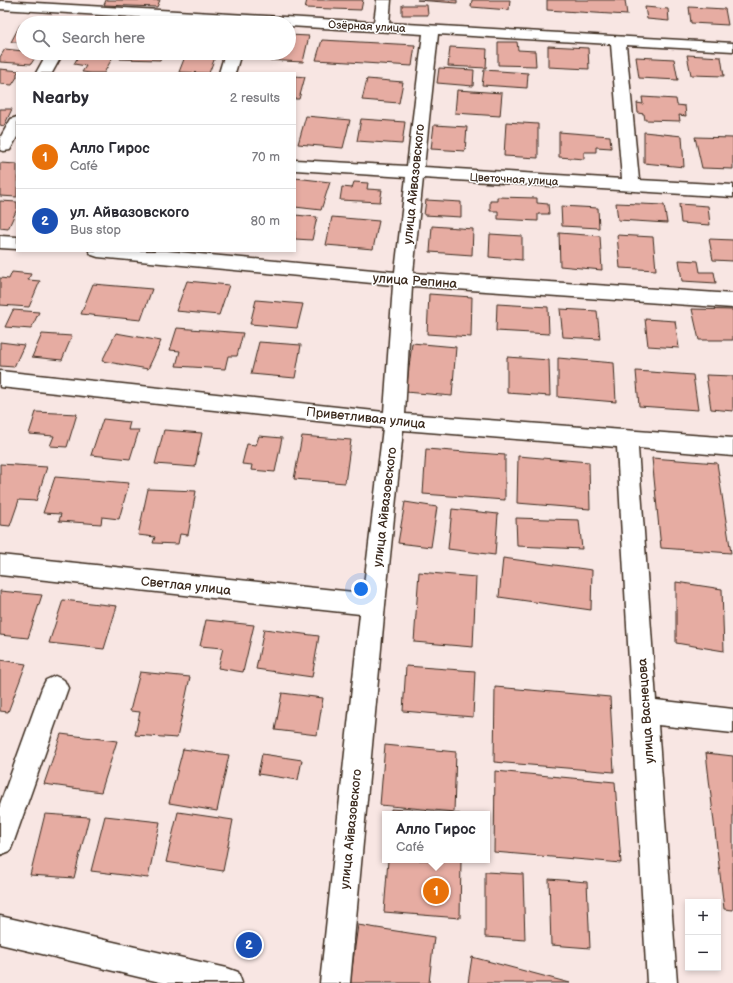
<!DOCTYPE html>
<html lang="en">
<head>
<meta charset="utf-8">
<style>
	body { margin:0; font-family:"Balsamiq Sans",sans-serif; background:#f7f7f7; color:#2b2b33 }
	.controls { position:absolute; right:12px; bottom:12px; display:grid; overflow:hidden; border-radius:0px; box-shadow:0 2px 6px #0003 }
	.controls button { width:36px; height:36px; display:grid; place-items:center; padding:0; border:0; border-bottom:1px solid #e1e1e2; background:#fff; color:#2b2b33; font:20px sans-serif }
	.you { position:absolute; left:361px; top:589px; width:14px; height:14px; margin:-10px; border:3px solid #fff; border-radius:50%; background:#1a73e8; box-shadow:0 0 0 6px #1a73e833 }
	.badge { display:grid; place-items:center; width:26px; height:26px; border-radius:50%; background:#0b8043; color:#fff; font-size:13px; font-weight:700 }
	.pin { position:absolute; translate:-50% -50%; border:2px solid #fff; box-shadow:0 1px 4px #0006 }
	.popup { position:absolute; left:382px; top:811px; width:108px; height:52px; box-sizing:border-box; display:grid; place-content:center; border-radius:0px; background:#fff; filter:drop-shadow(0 1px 3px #0005); font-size:13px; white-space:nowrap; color:#7c7c81 }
	.popup b { font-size:15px; color:#2b2b33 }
	.popup::after { content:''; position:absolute; left:50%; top:100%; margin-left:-8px; border:8px solid transparent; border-top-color:#fff }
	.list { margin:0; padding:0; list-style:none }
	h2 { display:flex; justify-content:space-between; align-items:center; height:52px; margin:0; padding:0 16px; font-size:17px }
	h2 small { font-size:13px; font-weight:400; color:#7c7c81 }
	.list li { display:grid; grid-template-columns:26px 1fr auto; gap:12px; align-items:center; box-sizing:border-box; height:64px; padding:0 16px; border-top:1px solid #e1e1e2 }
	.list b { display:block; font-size:15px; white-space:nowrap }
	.list p { margin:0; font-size:13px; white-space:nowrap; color:#7c7c81 }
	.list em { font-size:13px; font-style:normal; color:#7c7c81 }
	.icon { flex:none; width:22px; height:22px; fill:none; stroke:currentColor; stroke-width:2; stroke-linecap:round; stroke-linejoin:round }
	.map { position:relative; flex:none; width:733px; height:983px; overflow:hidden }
	.search { position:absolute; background:#fff; box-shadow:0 2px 6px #0003; left:16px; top:16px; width:280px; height:44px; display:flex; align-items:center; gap:10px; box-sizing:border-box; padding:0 14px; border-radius:22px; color:#7c7c81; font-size:15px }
	.panel { position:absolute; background:#fff; box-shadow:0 2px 6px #0003; left:16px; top:72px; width:280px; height:180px; border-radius:0px }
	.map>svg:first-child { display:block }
	.building { fill:#e6aca2; stroke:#3b2a1e }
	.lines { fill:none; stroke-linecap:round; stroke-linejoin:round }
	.minor-casing { stroke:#3b2a1e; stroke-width:3 }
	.minor { fill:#fff; fill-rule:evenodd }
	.labels { text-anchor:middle; stroke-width:3; stroke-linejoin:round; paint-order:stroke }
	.far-street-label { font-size:11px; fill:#3b2a1e; stroke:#fff }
	.street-label { font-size:13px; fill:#3b2a1e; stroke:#fff }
</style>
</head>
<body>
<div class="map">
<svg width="733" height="983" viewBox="0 0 733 983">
	<rect width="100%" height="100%" fill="#f8e6e3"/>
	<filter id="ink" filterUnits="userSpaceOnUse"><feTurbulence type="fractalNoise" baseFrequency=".025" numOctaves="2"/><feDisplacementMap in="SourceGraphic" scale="8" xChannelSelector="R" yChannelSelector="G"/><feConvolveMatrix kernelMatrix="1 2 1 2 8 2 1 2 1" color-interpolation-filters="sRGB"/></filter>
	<g filter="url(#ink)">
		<!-- building -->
		<g class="building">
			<path d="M106 0H160L157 7 104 5Z"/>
			<path d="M307 0H363L361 10 305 8Z"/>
			<path d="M417 0H457V3Z"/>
			<path d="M472 0H510L509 10 471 7Z"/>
			<path d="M547 0H625L627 15 547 10Z"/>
			<path d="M402 5H427L428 15H402Z"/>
			<path d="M645 7 668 9 669 21 647 19Z"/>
			<path d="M689 7 725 9 728 25 691 23Z"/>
			<path d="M20 25H23V42H11Z"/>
			<path d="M289 35 309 36 303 62 265 60 267 53H289Z"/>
			<path d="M322 40 415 45 412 66 316 60Z"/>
			<path d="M498 42H517L518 50 535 51 536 66 498 65Z"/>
			<path d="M548 46 588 48 589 69 548 67Z"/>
			<path d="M450 47 487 49 486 68 448 66Z"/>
			<path d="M5 49 23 51V53H38L31 64 0 62V57Z"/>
			<path d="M80 53H92L114 55 104 73H91L82 72 86 66 74 64Z"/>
			<path d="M122 53H162L160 60 120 59Z"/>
			<path d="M186 54 216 55 209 73 179 72Z"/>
			<path d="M687 55 721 57 724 76 691 75Z"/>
			<path d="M636 57 674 59 678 80 639 78Z"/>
			<path d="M439 68 474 70 473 86 437 83Z"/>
			<path d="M0 69 20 71 17 73V77L12 85 0 84Z"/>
			<path d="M484 70 528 73 527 88 482 85Z"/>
			<path d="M295 76 305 77 299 99H295Z"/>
			<path d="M367 79 403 82 399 103 362 100Z"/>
			<path d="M457 90 502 93 500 116 455 113Z"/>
			<path d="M642 97 676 99 677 105 685 106 686 116 679 115 680 121 645 120 644 114 638 113 637 103 643 104Z"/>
			<path d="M0 109H12L4 126 0 125Z"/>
			<path d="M306 116 350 120 343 148 298 144Z"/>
			<path d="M361 119 405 122 402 144 357 141Z"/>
			<path d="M506 122 538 124V158L504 156Z"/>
			<path d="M434 125 467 127 465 151 431 149Z"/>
			<path d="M559 132 610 136 611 148 596 147V152H584V159L559 157Z"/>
			<path d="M644 132 682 136 684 167 644 163Z"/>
			<path d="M695 137 733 138V169L702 168Z"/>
			<path d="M0 163 17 164V197L0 196Z"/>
			<path d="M295 178 330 182 321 210 295 207Z"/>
			<path d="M354 182 368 183 367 189 382 190 380 202 340 200 342 187 352 188Z"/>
			<path d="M497 197 537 198V203L548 204 549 214H538V221L498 219V211H490V201H497Z"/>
			<path d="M426 200 461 202V217L424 215Z"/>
			<path d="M0 201 17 202V209L8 229 0 228Z"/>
			<path d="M616 203 664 205 667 223 618 220Z"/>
			<path d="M679 204 708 206 710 225 681 223Z"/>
			<path d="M561 206 598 208 599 228 562 226Z"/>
			<path d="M295 215 317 217 312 240 295 239Z"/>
			<path d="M332 217 379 221 373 249 326 245Z"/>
			<path d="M432 226 473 229 472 255 430 252Z"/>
			<path d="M559 233 600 236 602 270 560 266Z"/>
			<path d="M490 234 522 236V260L489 257Z"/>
			<path d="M617 235 653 237 656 270 620 268Z"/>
			<path d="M709 239 733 240V261L713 260Z"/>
			<path d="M679 260 698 261 700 272H714L716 283 682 281Z"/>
			<path d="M12 272 31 274 28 280 40 281 29 307 0 305V278L9 279Z"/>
			<path d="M187 281 229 285 219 315 176 311Z"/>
			<path d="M93 284 152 289 141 320 81 314Z"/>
			<path d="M429 294 472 297 471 337 427 334Z"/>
			<path d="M256 300 303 304 297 328 250 324Z"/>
			<path d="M497 304 548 307 549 334 496 331Z"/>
			<path d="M560 309 597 311 600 339 563 337Z"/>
			<path d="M692 309 733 310V340H699Z"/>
			<path d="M13 310 39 312 31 329 5 327Z"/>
			<path d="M645 319 675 321 679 348 648 346Z"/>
			<path d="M177 328 243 333 237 356H228L225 369 176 366 180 351 170 350Z"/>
			<path d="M116 333 161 341 148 369 102 361Z"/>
			<path d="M42 334 72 336 62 360 32 357Z"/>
			<path d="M0 342 24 345 14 367 0 366Z"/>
			<path d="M259 342 301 345 295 378 251 374Z"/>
			<path d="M412 343 456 347 452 396 406 392Z"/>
			<path d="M507 357 549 360 550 396 507 393Z"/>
			<path d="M558 358 614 363 616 402 558 397Z"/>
			<path d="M636 371 693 375 698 410 639 406Z"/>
			<path d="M706 375 733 376V411L711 409Z"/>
			<path d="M36 412 77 414 67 447 50 446 54 436 29 434Z"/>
			<path d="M103 419 130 422 128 430H139L130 459 91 455Z"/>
			<path d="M164 430 202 433 195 467 155 464Z"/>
			<path d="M259 436 282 438 275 472 251 470 252 465 242 464 247 444 256 445Z"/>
			<path d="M302 436 351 440 345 483 294 479Z"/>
			<path d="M426 449 505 455V500L423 494Z"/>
			<path d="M518 456 589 462 590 509 517 503Z"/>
			<path d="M652 458 717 463 731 553 661 548Z"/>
			<path d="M0 464 47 467 36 501 19 500 10 526 0 525Z"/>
			<path d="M55 477 129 483 119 519 102 517 101 524 59 521 61 514 43 513Z"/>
			<path d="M148 489 196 491 188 535 180 534 178 544 153 543 155 537 138 535Z"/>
			<path d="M405 502 437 507 431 547 398 543Z"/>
			<path d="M452 509 498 514 495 555 448 549Z"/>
			<path d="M516 518 579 520 582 549 517 546Z"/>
			<path d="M503 558 592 570 591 610 499 597Z"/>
			<path d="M419 572 476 577 473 647 414 642Z"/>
			<path d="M676 582 722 589 724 651 676 643Z"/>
			<path d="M0 591 42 595 28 638 0 635Z"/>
			<path d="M63 600 117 606 104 649 49 643Z"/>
			<path d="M206 620 254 625 243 672 218 668 223 648 200 646Z"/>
			<path d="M264 629 319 636 312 677 256 669Z"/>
			<path d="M0 660 26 664 8 712 0 711Z"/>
			<path d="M406 666 475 671 473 717 403 711Z"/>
			<path d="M140 672 190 677 177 738 135 735 140 712 130 711Z"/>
			<path d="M495 687 610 697 614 772 494 762Z"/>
			<path d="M282 693 323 698 317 735 275 730Z"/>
			<path d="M61 734 117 741 101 792 44 784Z"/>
			<path d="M385 745 456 752 454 812 380 805Z"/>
			<path d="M183 749 229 755 217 811 169 803Z"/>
			<path d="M706 753 733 756V910L724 909Z"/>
			<path d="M262 754 302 760 298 780 258 774Z"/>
			<path d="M495 771 615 782 621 863 494 852Z"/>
			<path d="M391 809 460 814H391Z"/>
			<path d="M178 812 233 820 223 871 166 862Z"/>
			<path d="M45 814 89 817 74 878 30 875Z"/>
			<path d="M105 816 160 822 148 878 91 871Z"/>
			<path d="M388 860H461L460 918 384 912Z"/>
			<path d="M485 872 523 874 525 940 485 937Z"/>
			<path d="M549 879 587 882 590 948 551 945Z"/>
			<path d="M358 925 434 937 429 983H350Z"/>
			<path d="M472 957 570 983H468Z"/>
		</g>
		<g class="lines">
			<defs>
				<g id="minor">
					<path d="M377 0H391L389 23 733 43V51L626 45 639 180 733 185V197L423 178 413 273 733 294V308L412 286 405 414 733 438V456L638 448 656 700 733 709V733L658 725 677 983H647L617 447 403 430 385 605 350 983H320L360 614 0 575V555L363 593 383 428 0 387V371L384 412 393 285 98 257 92 255 89 251H167L395 272 406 177 295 170V160L407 166 423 34 289 26V23H238L0 9V1L374 22ZM438 34 611 44 622 179 424 167Z"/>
					<path d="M47 53H63L52 73H36Z"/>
					<path d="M225 53H241L235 73H219Z"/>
					<path d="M17 117V137L10 150 4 151 0 150V138L11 119Z"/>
					<path d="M0 236 17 237V249L0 248Z"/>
					<path d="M55 676 64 680 68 688 14 841 10 851 0 855V804L42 688 46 680Z"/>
					<path d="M0 916 227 968 238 972 242 983H164L0 944Z"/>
				</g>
			</defs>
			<!-- minor casing -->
			<use href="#minor" class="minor-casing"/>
			<!-- minor -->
			<use href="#minor" class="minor"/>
		</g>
	</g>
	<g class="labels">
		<!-- far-street labels -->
		<g class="far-street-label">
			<text transform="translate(367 26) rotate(3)" y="4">Озёрная улица</text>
			<text transform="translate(514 179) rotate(3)" y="4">Цветочная улица</text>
		</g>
		<!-- street labels -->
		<g class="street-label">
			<text transform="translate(413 184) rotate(-84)" y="5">улица Айвазовского</text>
			<text transform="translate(415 280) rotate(4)" y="5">улица Репина</text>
			<text transform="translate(366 417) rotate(6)" y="5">Приветливая улица</text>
			<text transform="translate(384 507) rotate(-83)" y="5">улица Айвазовского</text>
			<text transform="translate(186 585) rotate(6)" y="5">Светлая улица</text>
			<text transform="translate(645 711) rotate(-94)" y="5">улица Васнецова</text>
			<text transform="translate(350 829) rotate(-84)" y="5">улица Айвазовского</text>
		</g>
	</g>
</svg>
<div class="controls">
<button>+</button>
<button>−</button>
</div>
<div class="you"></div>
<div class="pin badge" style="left:436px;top:891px;background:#e8710a">1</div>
<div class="popup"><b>Алло Гирос</b>Café</div>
<div class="pin badge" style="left:249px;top:945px;background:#1a4fb4">2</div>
<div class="search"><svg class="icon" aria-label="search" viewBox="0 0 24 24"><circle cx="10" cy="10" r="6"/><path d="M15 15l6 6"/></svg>Search here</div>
<section class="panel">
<h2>Nearby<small>2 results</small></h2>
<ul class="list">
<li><span class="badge" style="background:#e8710a">1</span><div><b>Алло Гирос</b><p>Café</p></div><em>70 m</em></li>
<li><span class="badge" style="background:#1a4fb4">2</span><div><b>ул. Айвазовского</b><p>Bus stop</p></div><em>80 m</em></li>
</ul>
</section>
</div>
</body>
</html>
